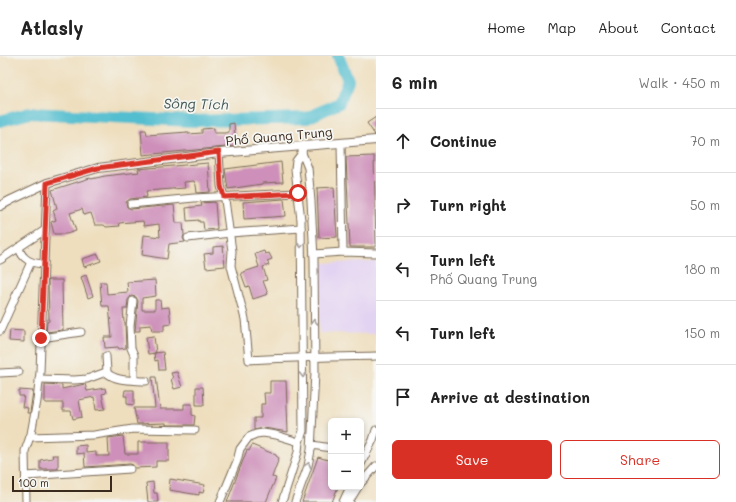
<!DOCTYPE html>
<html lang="en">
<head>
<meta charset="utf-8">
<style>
	body { margin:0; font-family:Mali,sans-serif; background:#f2f2f2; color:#222 }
	.controls { position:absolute; right:12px; bottom:12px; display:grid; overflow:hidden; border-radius:6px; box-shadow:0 2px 6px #0003 }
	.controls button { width:36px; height:36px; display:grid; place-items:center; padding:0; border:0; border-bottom:1px solid #e0e0e0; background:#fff; color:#222; font:20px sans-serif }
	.scale { position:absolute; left:12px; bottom:10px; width:100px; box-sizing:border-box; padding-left:4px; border:2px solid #3b2a1e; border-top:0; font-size:11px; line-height:14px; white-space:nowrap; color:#3b2a1e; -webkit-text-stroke:3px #f6f6f2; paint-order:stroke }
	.stop { position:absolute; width:12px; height:12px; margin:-9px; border:3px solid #d93025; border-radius:50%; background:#fff }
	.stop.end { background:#d93025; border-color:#fff; box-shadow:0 1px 4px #0008 }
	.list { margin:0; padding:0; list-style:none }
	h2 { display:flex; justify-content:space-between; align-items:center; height:52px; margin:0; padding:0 16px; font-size:17px }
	h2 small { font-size:13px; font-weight:400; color:#767676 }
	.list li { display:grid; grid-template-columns:26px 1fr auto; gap:12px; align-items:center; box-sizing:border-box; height:64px; padding:0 16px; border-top:1px solid #e0e0e0 }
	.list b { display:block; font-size:15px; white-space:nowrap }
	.list p { margin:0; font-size:13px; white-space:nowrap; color:#767676 }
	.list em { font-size:13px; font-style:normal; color:#767676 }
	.actions { display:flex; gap:8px; padding:12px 16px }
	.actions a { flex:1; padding:9px 0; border:1px solid #d93025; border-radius:6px; text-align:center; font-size:14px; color:#d93025 }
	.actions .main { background:#d93025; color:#fff }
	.icon { flex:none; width:22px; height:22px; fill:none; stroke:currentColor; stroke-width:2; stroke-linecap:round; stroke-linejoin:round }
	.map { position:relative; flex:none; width:376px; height:446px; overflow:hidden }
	header { display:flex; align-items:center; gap:24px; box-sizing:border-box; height:56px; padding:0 20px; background:#fff; border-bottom:1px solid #e0e0e0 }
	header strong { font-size:19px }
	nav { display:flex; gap:22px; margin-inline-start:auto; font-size:14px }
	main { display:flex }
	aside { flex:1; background:#fff }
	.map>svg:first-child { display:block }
	.built { fill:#e3d3f2 }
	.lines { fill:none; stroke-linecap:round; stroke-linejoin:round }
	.river { stroke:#53becf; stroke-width:12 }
	.building { fill:#ce90ba }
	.minor-casing { stroke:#7a6956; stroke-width:9 }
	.tertiary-casing { stroke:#7a6956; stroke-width:10 }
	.minor { stroke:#fff; stroke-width:7 }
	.tertiary { stroke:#fff; stroke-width:8 }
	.oneway { stroke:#a79f9a }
	.route { stroke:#d93025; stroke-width:5 }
	.labels { text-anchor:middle; stroke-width:3.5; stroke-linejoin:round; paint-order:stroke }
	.street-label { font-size:13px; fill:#3b2a1e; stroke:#f6f6f2 }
	.water-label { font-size:14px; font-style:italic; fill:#425653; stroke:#f6f6f2 }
</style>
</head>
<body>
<header>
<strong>Atlasly</strong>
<nav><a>Home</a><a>Map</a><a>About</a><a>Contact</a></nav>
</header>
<main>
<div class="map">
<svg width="376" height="446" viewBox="0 0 376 446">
	<rect width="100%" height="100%" fill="#f6f6f2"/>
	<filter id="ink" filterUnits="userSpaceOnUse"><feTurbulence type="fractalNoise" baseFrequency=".025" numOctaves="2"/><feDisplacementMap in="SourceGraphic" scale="8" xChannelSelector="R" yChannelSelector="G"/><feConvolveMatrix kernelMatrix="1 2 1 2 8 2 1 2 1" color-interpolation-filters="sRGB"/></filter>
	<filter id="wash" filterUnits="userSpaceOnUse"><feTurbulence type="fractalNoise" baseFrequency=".012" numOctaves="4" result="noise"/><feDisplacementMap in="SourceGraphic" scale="16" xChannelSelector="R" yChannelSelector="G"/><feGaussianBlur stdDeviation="0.9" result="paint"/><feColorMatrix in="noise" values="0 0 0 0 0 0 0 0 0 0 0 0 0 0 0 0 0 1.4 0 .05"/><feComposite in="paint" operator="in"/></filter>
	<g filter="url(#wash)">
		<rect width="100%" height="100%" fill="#eedebd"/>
		<!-- built -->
		<path class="built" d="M376 206V278L319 277 320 207Z"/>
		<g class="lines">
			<!-- river -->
			<path class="river" d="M0 65 30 57 193 65 307 62 339 47 348 24 338 0"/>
		</g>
		<g id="blocks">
			<!-- building -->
			<g class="building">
				<path d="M376 61V79H375L367 67Z"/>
				<path d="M234 67 236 90 143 99 141 74H146L147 79 188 76V78L202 77V73L214 72V77H225L229 76V68Z"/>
				<path d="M374 100 376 191H350L346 101Z"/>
				<path d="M281 106 283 126 262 127V128L228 133 225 113Z"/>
				<path d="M208 107 210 136 197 137 196 129 194 125 184 126 185 132 146 135 147 141 130 143 126 146 127 151 131 153 174 149 176 167H183L184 179 183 182 185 186 169 188 167 203 142 199 144 179 160 181 159 168 144 170 143 165 119 167 120 170 106 171 104 169H95L91 157 84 159 82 153 70 157 76 175 66 178H54L51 166 56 164 53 154 57 152 52 134 90 122 91 123 105 120 139 116 138 113Z"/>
				<path d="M334 131 337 181 319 182 317 132Z"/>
				<path d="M284 143 286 160 244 163 243 146Z"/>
				<path d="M215 146 217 173 204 174 203 166H199V164L187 165 186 152 202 150 201 147Z"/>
				<path d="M223 190 225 210 206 212 204 198 213 197V191Z"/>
				<path d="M264 195 265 198 269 197 272 203 267 205 269 209 263 211 267 224 263 225 268 238 253 243 249 230 246 231 241 217 259 211 255 198Z"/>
				<path d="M98 198 101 205 84 211 82 203Z"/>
				<path d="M86 219 93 240 88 242 81 221Z"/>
				<path d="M48 224H62L63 274 46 276 47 266 49 265Z"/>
				<path d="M155 224 156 240 142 242V254H155V244H160L161 252 169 251 171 268 164 269V275H152L151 269 140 270V275H135L138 245 136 241 131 240 128 244 127 253H123L124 266H125L126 292 119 293 118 291 105 292 104 281H112L109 250H102L100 226H106L107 238 128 236 127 226Z"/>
				<path d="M10 274 24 275V286L9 285Z"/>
				<path d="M154 280 156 297 148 298 146 281Z"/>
				<path d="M163 296 165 314H159L158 304 155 305 154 297Z"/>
				<path d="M177 316 182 331 174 333 171 323 173 322 171 317Z"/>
				<path d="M152 321H156L160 353H184V348H192V359L195 360 194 369H166V367L137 368 134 352H155Z"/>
				<path d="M270 325H286L288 376 264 372 254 374V362H261V348H265L264 337H270Z"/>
				<path d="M45 328 62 329V333L85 328 87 335 105 332 106 337 102 338 105 353 96 354 94 341 79 344 82 361 73 363 71 355H63V347H45Z"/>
				<path d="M196 331H203L204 349H196Z"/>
				<path d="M19 334 33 335 30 357H27L28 352 22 351 24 340H19Z"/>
				<path d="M125 334H134V349L127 348V340H124Z"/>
				<path d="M123 380 125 398H138V386H169V405H156V411L135 412 133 409 130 408 85 411 84 397 76 398V390L86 389V397L96 396V400H109L108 382Z"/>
				<path d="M252 389 276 399V400L279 402 272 421 276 422 266 446H227L247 394 249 395Z"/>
				<path d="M52 399H58V413H40V404L53 402Z"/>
				<path d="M318 401 331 405V431H338L332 446H302Z"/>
				<path d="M170 423 205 429 203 437 199 436V439L169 434Z"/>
				<path d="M153 426 154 437H157L158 446H148L146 427Z"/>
			</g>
		</g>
	</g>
	<g filter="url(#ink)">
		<use href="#blocks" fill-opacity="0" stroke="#7a6956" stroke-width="1"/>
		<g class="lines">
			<defs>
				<g id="minor">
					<path d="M341 87 343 196"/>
					<path d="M219 97 221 130 225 144 232 195 231 210 245 263 249 304C292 301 334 301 376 300"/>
					<path d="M131 148 194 142 298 137"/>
					<path d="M188 182 230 177 301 172"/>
					<path d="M19 191C21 203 33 209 44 207"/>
					<path d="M314 198 343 196 376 197"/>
					<path d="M0 204 45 174"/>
					<path d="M133 245 130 270 131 292 134 299V324"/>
					<path d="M0 275 31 206"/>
					<path d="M41 282 81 276"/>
					<path d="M106 300 107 316"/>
					<path d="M0 317 19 316"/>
					<path d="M39 323 74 324 87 323 106 316C116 326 132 324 146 325"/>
					<path d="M30 381 94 379 133 373 195 374"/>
					<path d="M312 389 331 392"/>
					<path d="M361 408 373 384 376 374"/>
					<path d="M26 420 130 413"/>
					<path d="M361 427 376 410"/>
					<path d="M26 446 25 395 31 378 37 345 40 316 47 127"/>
					<path d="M220 446 237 405 240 393 249 381 256 378 263 377 276 379 299 386"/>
					<path d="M282 446 298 396 299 386 303 375 301 164 295 113 296 105 302 97"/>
					<path d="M295 446 308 410 311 394 315 317 314 203 311 145 308 112 302 97 303 90"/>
					<path d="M343 446 350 431"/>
					<path d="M349 446 358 431"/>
				</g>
				<path id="tertiary" d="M0 150 11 144 47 127 98 112 219 97 376 84"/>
			</defs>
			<!-- minor casing -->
			<use href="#minor" class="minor-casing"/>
			<!-- tertiary casing -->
			<use href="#tertiary" class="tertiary-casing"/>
			<!-- minor -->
			<use href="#minor" class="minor"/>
			<!-- tertiary -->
			<use href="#tertiary" class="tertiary"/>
		</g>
		<!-- one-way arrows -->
		<defs><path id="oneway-chevron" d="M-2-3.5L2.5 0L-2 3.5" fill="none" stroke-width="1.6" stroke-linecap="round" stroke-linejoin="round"/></defs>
		<g class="oneway">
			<use href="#oneway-chevron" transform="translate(301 189) rotate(90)"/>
			<use href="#oneway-chevron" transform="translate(314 266) rotate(-91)"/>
			<use href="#oneway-chevron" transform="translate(303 319) rotate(90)"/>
			<use href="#oneway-chevron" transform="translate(308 409) rotate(-74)"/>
		</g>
	</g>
	<g class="lines" filter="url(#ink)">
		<!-- route -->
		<path class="route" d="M41 282 47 127 98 112 219 96 221 130 224 141 298 137"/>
	</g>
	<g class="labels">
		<!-- street labels -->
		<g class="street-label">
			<text transform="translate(279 80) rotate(-5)" y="5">Phố Quang Trung</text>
		</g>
		<!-- water labels -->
		<g class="water-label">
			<text transform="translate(196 48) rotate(1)" y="5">Sông Tích</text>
		</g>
	</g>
</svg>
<div class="controls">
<button>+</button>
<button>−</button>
</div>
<div class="scale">100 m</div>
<div class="stop" style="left:298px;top:137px"></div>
<div class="stop end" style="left:41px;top:282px"></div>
</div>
<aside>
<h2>6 min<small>Walk · 450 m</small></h2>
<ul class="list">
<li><svg class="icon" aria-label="ahead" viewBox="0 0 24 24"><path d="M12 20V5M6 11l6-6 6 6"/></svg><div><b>Continue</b></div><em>70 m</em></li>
<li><svg class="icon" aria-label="right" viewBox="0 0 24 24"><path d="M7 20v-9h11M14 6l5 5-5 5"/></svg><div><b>Turn right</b></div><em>50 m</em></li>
<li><svg class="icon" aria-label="left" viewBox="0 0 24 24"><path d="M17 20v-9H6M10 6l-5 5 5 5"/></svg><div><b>Turn left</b><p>Phố Quang Trung</p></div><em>180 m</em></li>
<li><svg class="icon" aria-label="left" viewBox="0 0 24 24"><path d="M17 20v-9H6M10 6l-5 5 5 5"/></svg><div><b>Turn left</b></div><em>150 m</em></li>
<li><svg class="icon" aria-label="arrive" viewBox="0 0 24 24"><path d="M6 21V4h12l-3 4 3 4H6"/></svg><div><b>Arrive at destination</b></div></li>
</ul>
<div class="actions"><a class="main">Save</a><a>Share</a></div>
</aside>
</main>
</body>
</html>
